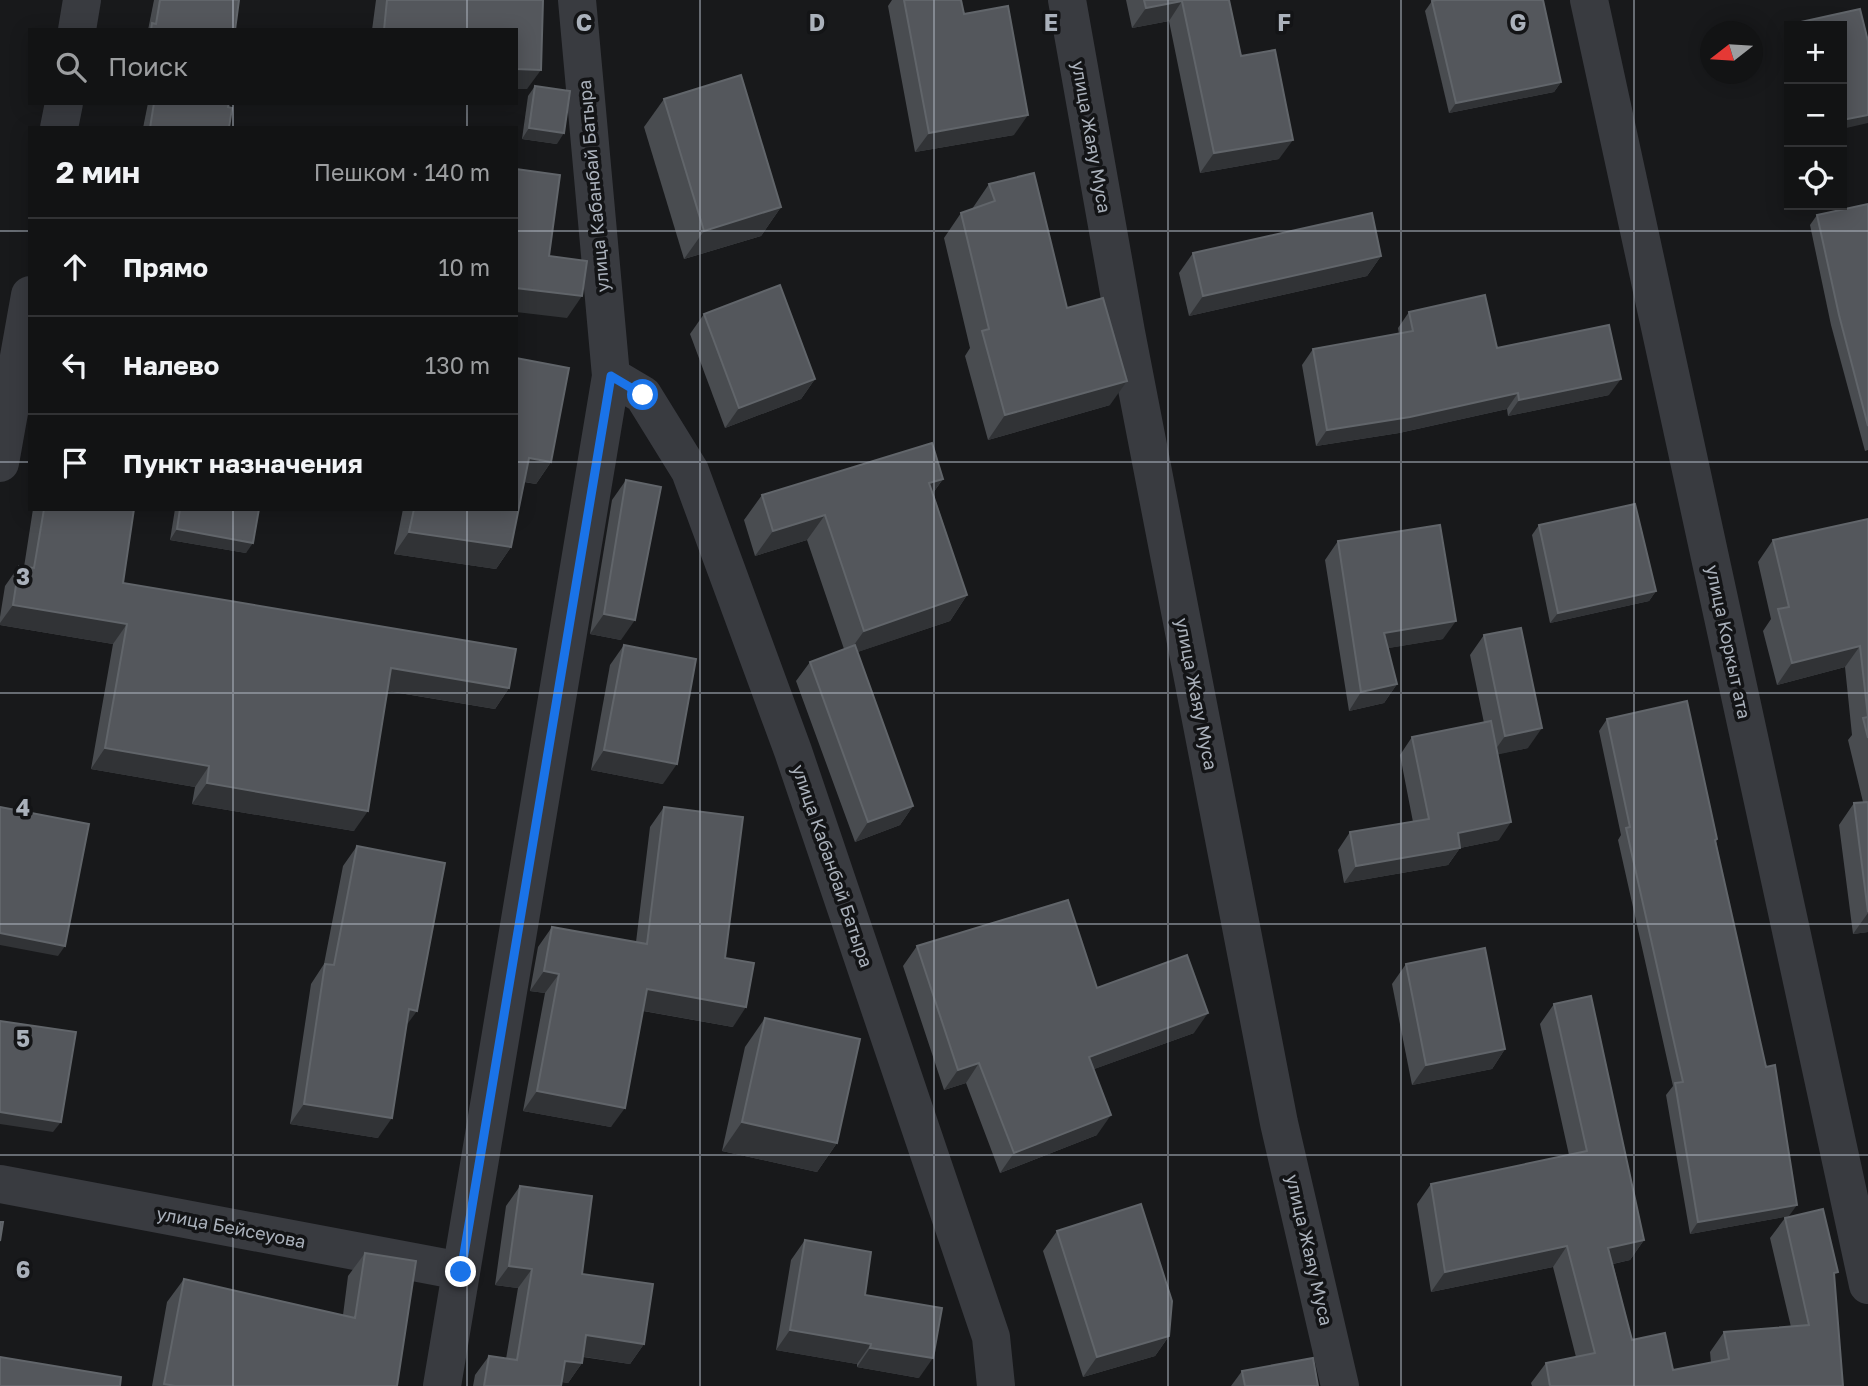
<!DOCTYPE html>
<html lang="ru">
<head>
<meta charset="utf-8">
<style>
	body { margin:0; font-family:"Golos Text",sans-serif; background:#1b1c1d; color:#f1f3f6 }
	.controls { position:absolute; right:21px; top:21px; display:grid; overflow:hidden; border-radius:0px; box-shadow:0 4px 18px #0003 }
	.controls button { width:63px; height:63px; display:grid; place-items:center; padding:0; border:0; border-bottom:2px solid #313234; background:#121314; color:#f1f3f6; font:35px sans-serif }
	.compass { position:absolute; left:1700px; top:21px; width:63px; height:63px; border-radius:50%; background:#121314; box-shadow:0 4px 18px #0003; rotate:253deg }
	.stop { position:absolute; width:21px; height:21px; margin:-16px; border:5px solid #1a73e8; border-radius:50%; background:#fff }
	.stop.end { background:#1a73e8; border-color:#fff; box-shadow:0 2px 7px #0008 }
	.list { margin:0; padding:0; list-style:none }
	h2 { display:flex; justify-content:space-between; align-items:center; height:91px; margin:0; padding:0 28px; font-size:30px }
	h2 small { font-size:23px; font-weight:400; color:#9c9ea0 }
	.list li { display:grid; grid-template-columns:46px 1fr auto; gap:21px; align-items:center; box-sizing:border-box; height:98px; padding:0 28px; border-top:2px solid #313234 }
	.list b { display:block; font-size:26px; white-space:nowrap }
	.list em { font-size:23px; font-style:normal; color:#9c9ea0 }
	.icon { flex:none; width:38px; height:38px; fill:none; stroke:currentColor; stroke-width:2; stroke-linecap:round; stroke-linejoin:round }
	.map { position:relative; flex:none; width:1868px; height:1386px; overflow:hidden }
	.search { position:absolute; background:#121314; box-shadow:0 4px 18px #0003; left:28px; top:28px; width:490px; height:77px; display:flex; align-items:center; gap:18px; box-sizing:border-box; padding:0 24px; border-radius:0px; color:#9c9ea0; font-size:26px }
	.panel { position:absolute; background:#121314; box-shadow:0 4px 18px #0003; left:28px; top:126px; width:490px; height:385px; border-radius:0px }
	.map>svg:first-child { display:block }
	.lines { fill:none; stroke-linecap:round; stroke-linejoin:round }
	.minor { stroke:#393b40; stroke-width:38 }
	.wall { fill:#494c50 }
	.shaded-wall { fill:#313336 }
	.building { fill:#54575c; stroke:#61656a; stroke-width:2 }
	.route { stroke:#1a73e8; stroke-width:9 }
	.grid { fill:none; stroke:#aab1bb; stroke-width:2; stroke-opacity:0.55 }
	.labels { text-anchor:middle; stroke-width:7; stroke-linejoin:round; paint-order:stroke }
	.street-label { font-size:18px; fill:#aab1bb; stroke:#131416 }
	.grid-label { font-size:23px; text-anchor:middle; font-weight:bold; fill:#aab1bb; stroke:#131416; stroke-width:7; stroke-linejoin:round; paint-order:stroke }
</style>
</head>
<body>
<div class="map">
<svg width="1868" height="1386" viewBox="0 0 1868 1386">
	<rect width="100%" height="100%" fill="#18191b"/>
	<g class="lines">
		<!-- minor -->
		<g class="minor">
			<path d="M1067 0 1126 332 1279 1123 1340 1386"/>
			<path d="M1589 0 1868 1285"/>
			<path d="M77 30 82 0"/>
			<path d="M59 128 64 103"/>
			<path d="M611 376 643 395 690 471 793 751 991 1337 996 1386"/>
			<path d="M0 463 30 295"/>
			<path d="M0 1184 461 1271"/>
			<path d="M442 1386 611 376 577 0"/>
		</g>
	</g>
	<!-- wall -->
	<g class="wall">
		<path d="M154 0H239L235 30H148Z"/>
		<path d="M376 0H543L527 89 516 30H372Z"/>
		<path d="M892 0H961L964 14 1014 135 915 152 888 6Z"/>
		<path d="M1126 0H1229L1241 56 1279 159 1200 173 1169 21 1132 28Z"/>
		<path d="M1432 1 1561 82 1554 92 1449 113 1425 11Z"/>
		<path d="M535 86 557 144 522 139 528 96Z"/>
		<path d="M664 99 781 207 761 236 684 259 644 127Z"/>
		<path d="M148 103H229V128H143Z"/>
		<path d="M989 184 1067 308 1110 405 988 440 965 356 970 348 944 238 961 213 972 209Z"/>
		<path d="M1868 204V450L1865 451 1831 325 1810 225 1817 215Z"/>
		<path d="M1193 253 1381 256 1367 276 1189 316 1179 273Z"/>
		<path d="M1409 312 1497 348 1609 395 1508 416 1507 409 1399 433 1316 446 1302 365 1313 349 1399 334 1398 328Z"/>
		<path d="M704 314 815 379 801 399 725 428 690 334Z"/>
		<path d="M516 358 569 368 551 462 536 484 524 482 511 547 496 569 394 554 403 509H516Z"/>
		<path d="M943 479 933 493 967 595 950 621 857 652 913 806 900 825 855 842 796 681 810 662 844 649 807 540 755 556 744 520 762 495Z"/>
		<path d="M626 480 621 640 590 634 612 500Z"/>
		<path d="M33 509H134L123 583 509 688 495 709 387 691 354 831 192 804 195 787 91 769 113 644 0 625V617L5 586 19 566 24 567Z"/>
		<path d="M175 509H259L246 553 170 540Z"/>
		<path d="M1868 519V932L1853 934 1839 825 1854 803 1863 802 1848 740 1852 735 1845 667 1777 685 1763 631 1771 619 1758 562 1773 540Z"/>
		<path d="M1539 525 1656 591 1649 601 1550 623 1532 535Z"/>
		<path d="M1338 541 1443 639 1388 648 1397 684 1384 703 1349 711 1325 560Z"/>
		<path d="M1484 635 1528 748 1497 754 1499 840 1460 848 1448 865 1344 883 1338 850 1350 832 1413 822 1400 755 1412 737 1484 723 1470 655Z"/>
		<path d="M624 645 663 784 591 770 610 665Z"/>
		<path d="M1607 719 1717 839 1716 841 1789 1216 1690 1234 1666 1095 1673 1086 1618 840 1621 835 1599 731Z"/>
		<path d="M664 807 725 958 733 1027 643 1011 611 1127 523 1111 545 993 530 991 538 947 552 927 636 942 650 827Z"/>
		<path d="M357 846 406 1027 378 1138 290 1124 311 984 324 964 343 866Z"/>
		<path d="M917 946 1097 988 1194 1033 1094 1069 1097 1135 1000 1173 966 1083 944 1090 903 966Z"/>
		<path d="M1406 964 1505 1049 1492 1069 1412 1085 1392 984Z"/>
		<path d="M1554 1004 1644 1240 1630 1260 1613 1264 1632 1340 1673 1370 1711 1363 1710 1352 1724 1332 1791 1327 1770 1238 1785 1218 1834 1276 1843 1386H1532L1531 1383 1546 1363 1576 1357 1553 1267 1431 1292 1417 1204 1431 1184 1569 1155 1540 1024Z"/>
		<path d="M765 1018 837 1143 817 1172 722 1151 745 1047Z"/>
		<path d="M520 1186 582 1274 644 1344 630 1364 583 1357 582 1363 568 1383 562 1382 561 1386H473L475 1375 489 1356 506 1359 518 1288 495 1285 506 1206Z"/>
		<path d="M1057 1231 1169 1336 1155 1356 1083 1377 1043 1251Z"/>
		<path d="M805 1240 865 1295 919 1378 857 1367V1364L776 1350 791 1260Z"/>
		<path d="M365 1253 397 1386H152L167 1302 184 1279 343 1315 348 1276Z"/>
		<path d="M1242 1371 1318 1386H1231Z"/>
	</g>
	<!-- shaded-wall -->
	<g class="shaded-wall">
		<path d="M1182 1 1169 21 1132 28 1146 8Z"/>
		<path d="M516 69 541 70 527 89H516Z"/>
		<path d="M1561 82 1554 92 1449 113 1456 103Z"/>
		<path d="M1028 115 1014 135 915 152 929 133Z"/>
		<path d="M1868 115V123L1842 129V120Z"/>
		<path d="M529 128 564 133 557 144 522 139Z"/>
		<path d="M1293 140 1279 159 1200 173 1214 153Z"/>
		<path d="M781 207 761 236 684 259 704 231Z"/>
		<path d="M1381 256 1367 276 1189 316 1203 296Z"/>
		<path d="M516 288 582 296 567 318 516 312Z"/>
		<path d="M815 379 801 399 725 428 739 408Z"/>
		<path d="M1621 379 1609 395 1508 416 1519 400Z"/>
		<path d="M1127 381 1110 405 988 440 1005 415Z"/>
		<path d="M1518 393 1507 409 1399 433 1316 446 1327 430Z"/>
		<path d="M529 458 551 462 536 484 516 480Z"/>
		<path d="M943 479 925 504 929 483Z"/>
		<path d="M825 515 807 540 755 556 773 531Z"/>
		<path d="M177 529 253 543 246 553 170 540Z"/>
		<path d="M409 532 511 547 496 569 394 554Z"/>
		<path d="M1656 591 1649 601 1550 623 1558 613Z"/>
		<path d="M967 595 950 621 846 656 864 631Z"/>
		<path d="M13 605 127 624 113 644 0 625V623Z"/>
		<path d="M604 614 635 620 621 640 590 634Z"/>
		<path d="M1456 621 1443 639 1371 651 1384 633Z"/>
		<path d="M1860 646 1845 667 1777 685 1792 663Z"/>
		<path d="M391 668 509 688 495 709 376 689Z"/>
		<path d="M1397 684 1384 703 1349 711 1361 692Z"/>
		<path d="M1542 728 1528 748 1491 756 1505 736Z"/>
		<path d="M105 748 209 766 195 787 91 769Z"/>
		<path d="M604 750 677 764 663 784 591 770Z"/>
		<path d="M207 783 368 811 354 831 192 804Z"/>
		<path d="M913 806 900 825 855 842 868 822Z"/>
		<path d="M1511 822 1499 840 1455 849 1460 848 1448 865 1344 883 1356 866 1458 833Z"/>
		<path d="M1868 913V932L1853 934Z"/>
		<path d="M0 933 65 946 58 956 0 945Z"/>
		<path d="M544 971 559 974 545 993 530 991Z"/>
		<path d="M647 989 746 1007 733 1027 633 1009Z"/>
		<path d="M409 1009 417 1011 403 1030Z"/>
		<path d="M1208 1013 1194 1033 1075 1076 1089 1057Z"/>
		<path d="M1505 1049 1492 1069 1412 1085 1426 1065Z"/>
		<path d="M979 1063 966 1083 944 1090 958 1070Z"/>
		<path d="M537 1091 625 1108 611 1127 523 1111Z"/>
		<path d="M304 1104 392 1118 378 1138 290 1124Z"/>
		<path d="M0 1112 61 1122 53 1132 0 1124Z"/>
		<path d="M1111 1115 1097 1135 1000 1173 1014 1153Z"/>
		<path d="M742 1122 837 1143 817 1172 722 1151Z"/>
		<path d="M1797 1205 1789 1216 1690 1234 1698 1222Z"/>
		<path d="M1644 1240 1630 1260 1594 1268 1608 1248Z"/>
		<path d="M1567 1246 1553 1267 1431 1292 1445 1272Z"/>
		<path d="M509 1266 532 1269 518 1288 495 1285Z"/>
		<path d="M790 1330 871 1344 857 1364 776 1350Z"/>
		<path d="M586 1335 644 1344 630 1364 573 1355Z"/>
		<path d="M1169 1336 1155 1356 1083 1377 1097 1357Z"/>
		<path d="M870 1348 933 1358 919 1378 857 1367Z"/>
		<path d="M565 1361 582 1363 568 1383 551 1380Z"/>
	</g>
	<!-- building -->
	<g class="building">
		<path d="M160 0H239L235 30H151L152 23 156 24Z"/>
		<path d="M387 0H543L541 70 516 69V30H384Z"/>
		<path d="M904 0H961L964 14 1008 6 1028 115 929 133Z"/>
		<path d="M1144 0H1229L1241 56 1275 50 1293 140 1214 153 1182 1 1146 8Z"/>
		<path d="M1436 0H1543L1561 82 1456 103 1432 1Z"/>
		<path d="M1860 9 1868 41V115L1842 120V26H1796V23Z"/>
		<path d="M741 75 781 207 704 231 664 99Z"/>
		<path d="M535 86 570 91 564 133 529 128Z"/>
		<path d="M154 103H229L228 107 232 108 229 128H150Z"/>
		<path d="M516 169 560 175 549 256 587 261 582 296 516 288Z"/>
		<path d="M1034 173 1067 308 1103 298 1127 381 1005 415 982 331 989 329 961 213 995 201 989 184Z"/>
		<path d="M1868 204V426L1839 315 1817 215Z"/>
		<path d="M1372 213 1381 256 1203 296 1193 253Z"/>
		<path d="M780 285 815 379 739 408 704 314Z"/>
		<path d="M1485 295 1497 348 1609 325 1621 379 1519 400 1518 393 1410 417 1327 430 1313 349 1413 331 1409 312Z"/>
		<path d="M516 358 569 368 551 462 529 458 511 547 409 532 414 509H516Z"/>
		<path d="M932 443 943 479 929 483 967 595 864 631 825 515 773 531 762 495Z"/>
		<path d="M626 480 661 487 635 620 604 614Z"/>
		<path d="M1635 504 1656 591 1558 613 1539 525Z"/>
		<path d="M44 509H134L123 583 516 649 509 688 391 668 368 811 207 783 209 766 105 748 127 624 13 605 19 566 34 568Z"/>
		<path d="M180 509H259L253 543 177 529Z"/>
		<path d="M1868 519V738L1863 718 1868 717 1860 646 1792 663 1778 609 1789 607 1773 540Z"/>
		<path d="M1440 525 1456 621 1384 633 1397 684 1361 692 1338 541Z"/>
		<path d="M1521 628 1542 728 1505 736 1484 635Z"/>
		<path d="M624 645 696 659 677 764 604 750Z"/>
		<path d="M855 645 913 806 868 822 810 662Z"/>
		<path d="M1687 701 1717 839 1715 840 1766 1067 1775 1065 1797 1205 1698 1222 1675 1083 1683 1082 1626 828 1630 827 1607 719Z"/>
		<path d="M1491 721 1511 822 1458 833 1460 848 1356 866 1350 832 1429 819 1412 737Z"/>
		<path d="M1868 802V912L1854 803Z"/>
		<path d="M0 807 89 824 65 946 0 933Z"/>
		<path d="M664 807 743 817 725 958 754 963 746 1007 647 989 625 1108 537 1091 559 974 544 971 552 927 647 944Z"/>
		<path d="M357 846 445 863 417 1011 409 1009 392 1118 304 1104 325 964 334 965Z"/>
		<path d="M1068 900 1097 988 1187 955 1208 1013 1089 1057 1111 1115 1014 1153 979 1063 958 1070 917 946Z"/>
		<path d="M1485 948 1505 1049 1426 1065 1406 964Z"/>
		<path d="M1591 996 1644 1240 1608 1248 1632 1340 1665 1333 1673 1370 1729 1359 1724 1332 1809 1325 1785 1218 1823 1209 1838 1272 1834 1273 1843 1386H1550L1546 1363 1595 1353 1567 1246 1445 1272 1431 1184 1587 1151 1554 1004Z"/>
		<path d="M765 1018 860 1039 837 1143 742 1122Z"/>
		<path d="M0 1021 76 1032 61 1122 0 1112Z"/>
		<path d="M520 1186 592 1196 582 1274 653 1284 644 1344 586 1335 582 1363 565 1361 561 1386H484L489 1356 517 1360 532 1269 509 1266Z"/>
		<path d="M1141 1204 1172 1301 1169 1336 1097 1357 1057 1231Z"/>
		<path d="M0 1222H3L0 1241Z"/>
		<path d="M805 1240 871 1252 865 1295 942 1308 933 1358 870 1348 871 1344 790 1330Z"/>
		<path d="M365 1253 416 1261 397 1386H175L164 1384 184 1279 355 1318Z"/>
		<path d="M0 1357 121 1377 120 1386H0Z"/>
		<path d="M1313 1358 1318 1386H1245L1242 1371Z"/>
	</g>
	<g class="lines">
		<!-- route -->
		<path class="route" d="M461 1272 611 376 643 395"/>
	</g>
	<!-- grid -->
	<path class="grid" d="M233 0V30M467 0V30M700 0V1386M934 0V1386M1168 0V1386M1401 0V1386M1634 0V1386M233 103V128M467 103V128M0 231H30M516 231H1868M0 462H30M516 462H1868M233 509V1386M467 509V1386M0 693H1868M0 924H1868M0 1155H1868"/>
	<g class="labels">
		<!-- street labels -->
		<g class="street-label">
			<text transform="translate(1091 137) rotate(80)" y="6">улица Жаяу Муса</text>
			<text transform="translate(594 186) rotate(-95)" y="6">улица Кабанбай Батыра</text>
			<text transform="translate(1728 642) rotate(78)" y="6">улица Коркыт ата</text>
			<text transform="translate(1196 694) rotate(79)" y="6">улица Жаяу Муса</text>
			<text transform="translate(832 866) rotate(71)" y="6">улица Кабанбай Батыра</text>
			<text transform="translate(231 1228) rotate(11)" y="6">улица Бейсеуова</text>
			<text transform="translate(1309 1250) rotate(77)" y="6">улица Жаяу Муса</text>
		</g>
	</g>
	<g class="grid-label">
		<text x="584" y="31">C</text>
		<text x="817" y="31">D</text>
		<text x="1051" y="31">E</text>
		<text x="1284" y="31">F</text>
		<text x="1518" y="31">G</text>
		<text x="23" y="585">3</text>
		<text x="23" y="816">4</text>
		<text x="23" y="1047">5</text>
		<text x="23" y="1278">6</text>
	</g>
</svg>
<div class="controls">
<button>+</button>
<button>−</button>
<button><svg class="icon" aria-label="locate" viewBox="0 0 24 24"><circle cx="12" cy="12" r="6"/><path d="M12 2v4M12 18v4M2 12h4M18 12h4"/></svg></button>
</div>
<svg class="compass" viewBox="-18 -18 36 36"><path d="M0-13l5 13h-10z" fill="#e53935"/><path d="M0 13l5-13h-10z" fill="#9c9ea0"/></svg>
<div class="stop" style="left:643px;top:395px"></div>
<div class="stop end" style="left:461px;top:1272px"></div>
<div class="search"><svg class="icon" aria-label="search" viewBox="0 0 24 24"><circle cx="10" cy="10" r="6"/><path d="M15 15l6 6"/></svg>Поиск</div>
<section class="panel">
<h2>2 мин<small>Пешком · 140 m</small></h2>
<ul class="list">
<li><svg class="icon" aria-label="ahead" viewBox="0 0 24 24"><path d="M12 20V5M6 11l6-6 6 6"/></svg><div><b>Прямо</b></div><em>10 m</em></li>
<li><svg class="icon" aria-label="left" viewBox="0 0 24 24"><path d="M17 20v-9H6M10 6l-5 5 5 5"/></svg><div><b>Налево</b></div><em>130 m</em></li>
<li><svg class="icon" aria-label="arrive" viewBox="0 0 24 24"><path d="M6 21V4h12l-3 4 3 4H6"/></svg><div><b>Пункт назначения</b></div></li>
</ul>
</section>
</div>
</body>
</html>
